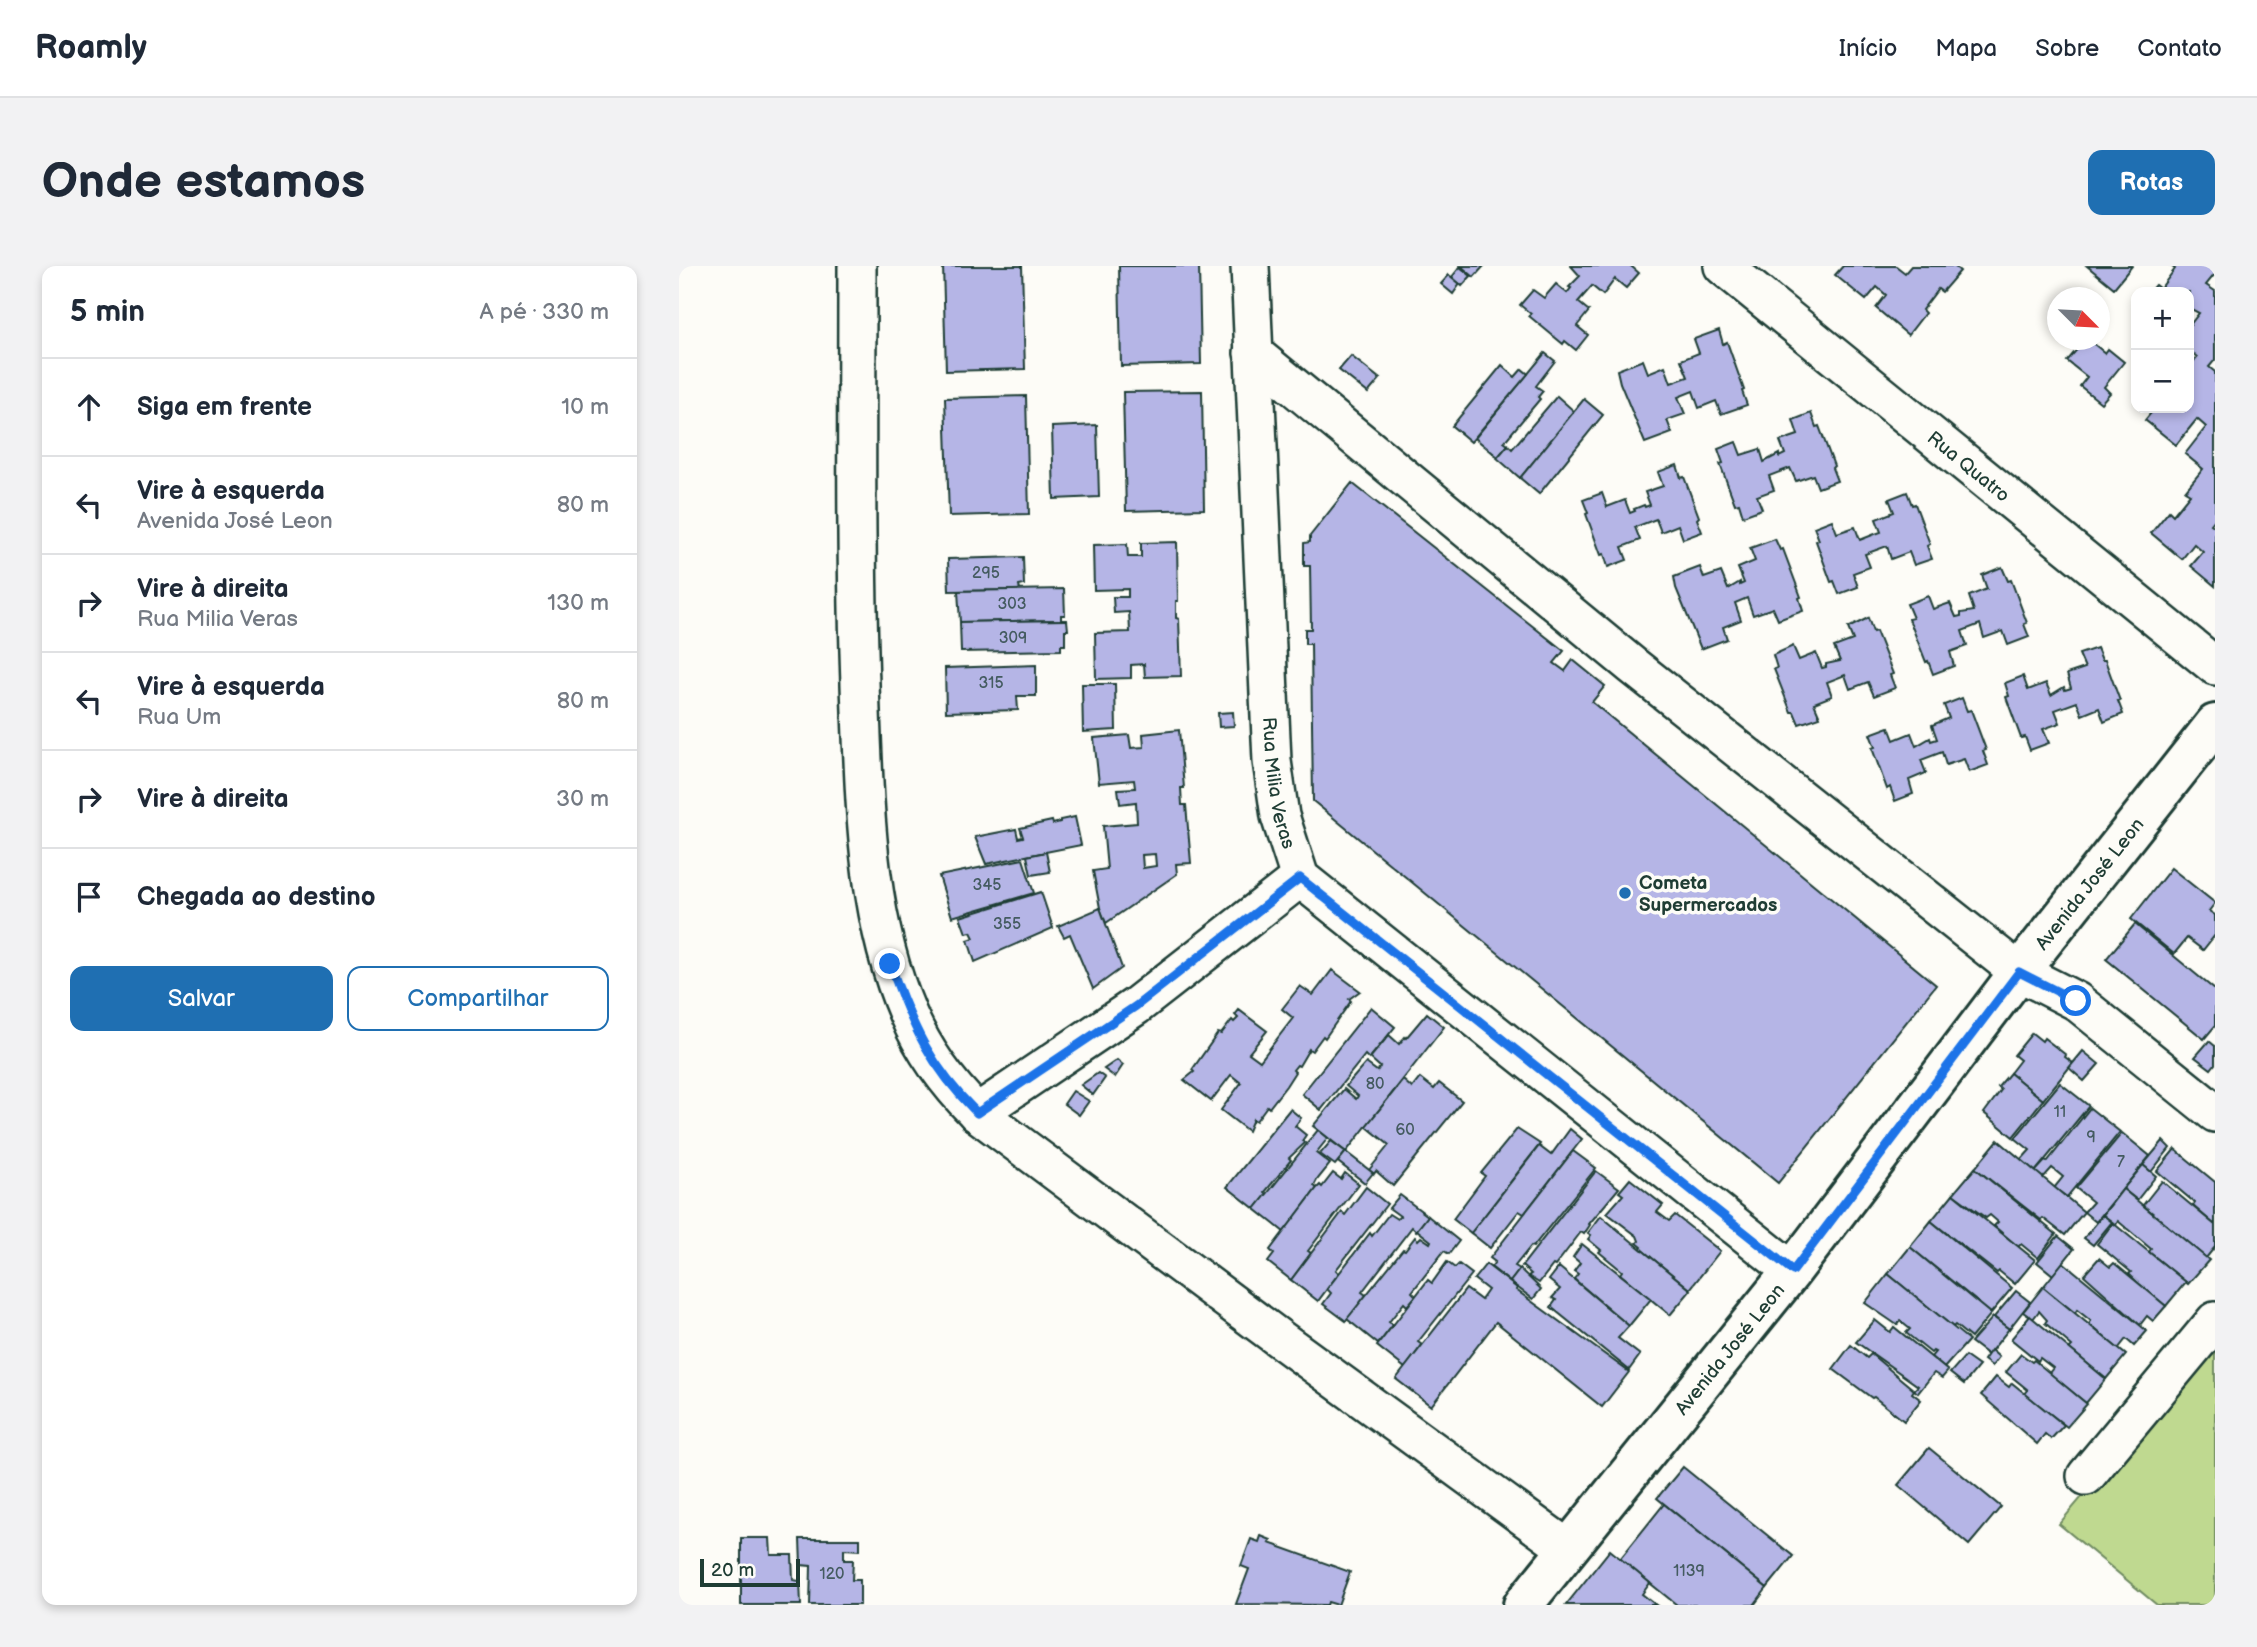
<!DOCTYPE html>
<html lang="pt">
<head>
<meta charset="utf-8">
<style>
	body { margin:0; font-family:"Balsamiq Sans",sans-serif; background:#f2f2f3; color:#1f2937 }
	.controls { position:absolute; right:21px; top:21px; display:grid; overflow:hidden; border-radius:14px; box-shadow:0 4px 10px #0003 }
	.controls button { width:63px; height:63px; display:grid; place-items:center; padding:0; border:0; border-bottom:2px solid #e0e1e3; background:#fff; color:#1f2937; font:35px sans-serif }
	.compass { position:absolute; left:1368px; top:21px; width:63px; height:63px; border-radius:50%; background:#fff; box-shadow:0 4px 10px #0003; rotate:114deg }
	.scale { position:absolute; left:21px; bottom:18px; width:100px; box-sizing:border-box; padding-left:7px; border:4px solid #1f3d34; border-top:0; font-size:19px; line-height:24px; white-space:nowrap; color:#1f3d34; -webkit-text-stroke:5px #fdfcf7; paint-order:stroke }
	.stop { position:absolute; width:21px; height:21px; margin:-16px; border:5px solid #1a73e8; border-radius:50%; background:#fff }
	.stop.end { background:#1a73e8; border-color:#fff; box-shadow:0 2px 7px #0008 }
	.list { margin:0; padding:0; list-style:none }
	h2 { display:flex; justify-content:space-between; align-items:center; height:91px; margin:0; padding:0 28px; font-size:30px }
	h2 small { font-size:23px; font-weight:400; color:#747a83 }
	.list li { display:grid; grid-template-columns:46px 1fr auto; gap:21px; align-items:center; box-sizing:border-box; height:98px; padding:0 28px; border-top:2px solid #e0e1e3 }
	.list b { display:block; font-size:26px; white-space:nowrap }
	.list p { margin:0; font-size:23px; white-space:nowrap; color:#747a83 }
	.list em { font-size:23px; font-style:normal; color:#747a83 }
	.actions { display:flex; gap:14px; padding:21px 28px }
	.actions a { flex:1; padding:16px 0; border:2px solid #1f6fb2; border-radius:14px; text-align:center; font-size:24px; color:#1f6fb2 }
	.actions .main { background:#1f6fb2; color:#fff }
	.icon { flex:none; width:38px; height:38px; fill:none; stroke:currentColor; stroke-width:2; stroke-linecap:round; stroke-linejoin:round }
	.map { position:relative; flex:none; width:1536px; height:1339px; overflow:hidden; border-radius:14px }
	header { display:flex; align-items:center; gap:42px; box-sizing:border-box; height:98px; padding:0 35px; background:#fff; border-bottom:2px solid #e0e1e3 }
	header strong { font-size:33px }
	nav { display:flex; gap:38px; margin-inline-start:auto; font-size:24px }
	.intro { display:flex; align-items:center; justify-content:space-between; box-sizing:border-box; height:168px; padding:0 42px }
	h1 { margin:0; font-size:49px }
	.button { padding:18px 32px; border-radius:14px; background:#1f6fb2; color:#fff; font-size:24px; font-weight:700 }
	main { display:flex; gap:42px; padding:0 42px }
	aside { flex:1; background:#fff; border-radius:14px; box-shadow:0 4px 10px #0003 }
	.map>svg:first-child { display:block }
	.green { fill:#bfd990; stroke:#6f8b62; stroke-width:2 }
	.building { fill:#b5b5e6; stroke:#1f3d34; stroke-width:2; fill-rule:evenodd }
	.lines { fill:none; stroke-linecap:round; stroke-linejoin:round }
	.minor-casing { stroke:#1f3d34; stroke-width:42 }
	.major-casing { stroke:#1f3d34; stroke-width:44 }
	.minor { stroke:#fdfcf7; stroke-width:37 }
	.major { stroke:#fdfcf7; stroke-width:38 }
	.route { stroke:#1a73e8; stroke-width:9 }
	.poi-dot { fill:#1f6fb2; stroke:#fdfcf7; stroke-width:2.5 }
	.labels { text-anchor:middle; stroke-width:7; stroke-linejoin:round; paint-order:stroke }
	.number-label { font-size:16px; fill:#445b60 }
	.street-label { font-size:19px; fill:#1f3d34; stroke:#fdfcf7 }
	.poi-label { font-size:19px; font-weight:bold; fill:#1f3d34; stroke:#fdfcf7; text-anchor:start }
</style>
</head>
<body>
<header>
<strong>Roamly</strong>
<nav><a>Início</a><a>Mapa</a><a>Sobre</a><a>Contato</a></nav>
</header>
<div class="intro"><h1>Onde estamos</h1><a class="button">Rotas</a></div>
<main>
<aside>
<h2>5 min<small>A pé · 330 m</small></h2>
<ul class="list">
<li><svg class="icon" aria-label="ahead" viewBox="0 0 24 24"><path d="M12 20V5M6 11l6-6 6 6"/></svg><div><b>Siga em frente</b></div><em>10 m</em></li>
<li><svg class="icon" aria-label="left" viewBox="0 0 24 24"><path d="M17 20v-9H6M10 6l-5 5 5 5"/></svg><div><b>Vire à esquerda</b><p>Avenida José Leon</p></div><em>80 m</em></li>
<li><svg class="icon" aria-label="right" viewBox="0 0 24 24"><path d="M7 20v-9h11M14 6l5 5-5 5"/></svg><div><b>Vire à direita</b><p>Rua Milia Veras</p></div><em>130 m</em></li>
<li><svg class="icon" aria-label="left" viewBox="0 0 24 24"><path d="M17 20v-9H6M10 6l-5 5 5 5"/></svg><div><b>Vire à esquerda</b><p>Rua Um</p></div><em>80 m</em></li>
<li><svg class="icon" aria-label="right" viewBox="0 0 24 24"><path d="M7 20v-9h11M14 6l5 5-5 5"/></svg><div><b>Vire à direita</b></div><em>30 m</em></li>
<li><svg class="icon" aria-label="arrive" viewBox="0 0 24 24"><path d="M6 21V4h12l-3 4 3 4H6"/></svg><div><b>Chegada ao destino</b></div></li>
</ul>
<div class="actions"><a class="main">Salvar</a><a>Compartilhar</a></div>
</aside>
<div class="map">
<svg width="1536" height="1339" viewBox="0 0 1536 1339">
	<rect width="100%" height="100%" fill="#fdfcf7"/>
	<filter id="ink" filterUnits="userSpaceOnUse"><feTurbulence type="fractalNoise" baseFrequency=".0143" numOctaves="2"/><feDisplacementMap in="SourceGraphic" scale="14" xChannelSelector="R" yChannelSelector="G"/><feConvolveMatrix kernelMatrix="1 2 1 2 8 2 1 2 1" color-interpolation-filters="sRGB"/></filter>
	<g filter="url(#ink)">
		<!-- green -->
		<path class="green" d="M1536 1073V1339H1478L1380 1258Z"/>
		<!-- building -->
		<g class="building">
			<path d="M264 0H343L346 103 267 105Z"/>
			<path d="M440 0H520L522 98 442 100Z"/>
			<path d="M782 0H805L795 11Z"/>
			<path d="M892 0H952L960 7 947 22 936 13 924 29 913 20 899 36 910 45 898 60 909 69 897 84 886 75 884 78 850 50 852 48 841 39 854 24 865 32 877 18 888 27 892 22 890 21 901 10Z"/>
			<path d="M1164 0H1217L1226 7 1232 0H1275L1281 5 1263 26 1259 23 1243 44 1246 47 1229 69 1197 42 1207 29 1198 21 1187 34 1156 9Z"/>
			<path d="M1408 0H1453L1435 22Z"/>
			<path d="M1492 0H1536V8L1527 19 1536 25V94L1530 101 1536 106V253L1532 258 1536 261V320L1512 300 1524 286 1515 278 1503 293 1472 267 1490 245 1494 249 1511 228 1506 225 1524 203 1506 188 1527 161 1518 153 1497 179 1466 154 1476 142H1510V101L1518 91 1510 84V60L1520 47 1510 42V26H1470L1476 19 1481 23 1496 3Z"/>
			<path d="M781 1 792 10 783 20 773 11Z"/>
			<path d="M770 9 781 18 774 28 762 18Z"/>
			<path d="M1040 64 1044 78 1048 76 1065 124 1063 125 1068 139 1042 148 1037 135 1020 142 1014 125 999 131 1006 148 988 154 993 167 966 177 941 117 938 104 964 94 969 107 986 100 992 117 1009 111 1002 94 1020 87 1015 73Z"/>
			<path d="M1406 74H1410L1426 87 1429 83 1445 96 1425 121 1431 127 1422 137 1401 120 1408 111 1388 95Z"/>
			<path d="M866 87 876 95 857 120 864 125 859 131 861 133 825 176 829 179 819 191 796 172Z"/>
			<path d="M672 90 701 113 689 127 660 104Z"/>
			<path d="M823 99 836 111 843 103 849 108 792 176 773 160Z"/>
			<path d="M523 125 525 243 447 245 444 126Z"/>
			<path d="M347 130 350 248 270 250 266 132Z"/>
			<path d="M878 130 896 146 841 212 818 192 829 179 833 183Z"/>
			<path d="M905 133 924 149 860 228 841 212Z"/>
			<path d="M1132 147 1137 161 1140 160 1155 200 1153 202 1158 215 1139 222 1134 209 1117 215 1111 202 1090 210 1095 224 1078 230 1083 243 1064 250 1060 237 1056 238 1041 198 1044 197 1039 183 1057 176 1062 189 1081 183 1085 196 1100 188V191L1106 188 1101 175 1119 169 1114 154Z"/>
			<path d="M418 159 420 231 375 233 373 161Z"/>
			<path d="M998 199 1002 212 1005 211 1020 251 1018 253 1023 266 1004 273 999 259 982 266 977 253 956 261 961 274 943 281 948 294 929 301 925 288 922 289 907 248 909 247 904 234 923 227 928 241 946 234 951 247 956 245 955 243 965 239 966 241 971 239 966 226 984 220 979 206Z"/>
			<path d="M673 217 885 385 875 397 886 405 894 394 926 420 913 436 1257 719 1099 917 634 535 632 378H626V363H632L631 300H625V277L631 276V270Z"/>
			<path d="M1228 226 1233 239 1236 238 1251 278 1248 280 1253 293 1235 299 1230 286 1212 293 1208 280 1186 288 1191 301 1174 307 1179 321 1160 328 1155 315 1152 316 1137 275 1140 274 1135 261 1153 254 1158 267 1176 261 1181 274 1196 268 1202 266 1197 253 1215 246 1210 233Z"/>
			<path d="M1096 273 1101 284 1104 283 1122 331 1120 332 1124 345 1099 354 1094 342 1074 349 1068 332 1056 337 1062 354 1044 361 1048 373 1022 383 997 322 995 311 1021 301 1025 312 1042 306 1049 323 1061 316V319L1065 317 1059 302 1076 295 1071 282Z"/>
			<path d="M498 276 499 335H497V352L500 353 502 410 466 411 465 398 452 399V412L417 413 416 367 451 366 450 346 435 347 434 331H449V323L415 324 414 279 448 278 449 291H462V277Z"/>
			<path d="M344 291 345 319 340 320 341 324 270 325 269 293Z"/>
			<path d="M1323 301 1329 315 1332 314 1348 357 1345 358 1350 371 1329 379 1324 365 1305 372 1301 358 1283 365 1288 380 1271 386 1275 400 1254 408 1249 395 1247 396 1230 353 1234 352 1228 338 1249 330 1254 343 1271 337 1277 351 1282 350V347L1295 345 1290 330 1308 323 1303 309Z"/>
			<path d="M385 323 386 349H382V354L281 356 279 325Z"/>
			<path d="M1189 352 1194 366 1197 365 1214 408 1211 409 1216 422 1195 430 1189 416 1171 423 1166 409 1148 416 1153 430 1135 437 1141 451 1120 458 1115 446H1112L1095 403 1098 402 1094 389 1114 380 1120 394 1137 387 1143 402 1147 401V398L1161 395 1155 381 1174 374 1169 362Z"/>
			<path d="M385 354H388L389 364H386V379H382V384L282 386 281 356Z"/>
			<path d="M1418 382 1423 394H1426L1441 435H1439L1444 448 1425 456 1420 442 1403 449 1398 436 1376 444 1381 457 1364 463 1370 477 1351 484 1346 471 1342 472 1327 431 1330 430 1326 417 1344 410 1349 424 1367 417 1372 429 1385 421 1386 424 1392 422 1388 408 1406 402 1400 388Z"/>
			<path d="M357 399V430H338L339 444 267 446 266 402Z"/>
			<path d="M403 418H436L437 464 404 466Z"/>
			<path d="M1283 432 1288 445 1292 444 1307 484 1304 485 1309 499 1290 506 1285 493 1267 499 1263 486 1242 494 1247 507 1230 514 1234 528 1216 535 1211 521 1208 523 1193 482 1196 481 1191 468 1210 461 1215 474 1232 467 1237 480 1251 472 1252 475 1258 473 1253 459 1270 452 1265 439Z"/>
			<path d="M554 446 555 460 540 461 539 447Z"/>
			<path d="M500 464 505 522H502L503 539H507L512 597 497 598 498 608 427 657 421 642 414 605 428 603 424 560 458 557 457 536 441 538 439 523 456 522 455 514 420 517 415 472 450 469 452 482 465 481 464 468ZM476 588 477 600 464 602 463 589Z"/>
			<path d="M396 551 402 579 307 598 296 571 337 563 339 572 344 571 341 562 373 555 374 558 381 556V554Z"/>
			<path d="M367 586 371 606 352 609 348 590Z"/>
			<path d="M344 593 355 627 273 651 260 610Z"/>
			<path d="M1492 602 1536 637 1530 645 1536 649V669L1524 684 1508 672 1495 688 1452 653Z"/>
			<path d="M362 626 374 662 296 696 289 674 295 672 292 666 287 667 281 651Z"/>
			<path d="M421 642 443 702 414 723 391 668 385 671 379 660Z"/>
			<path d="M1456 658 1536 724V760L1525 773 1427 693Z"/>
			<path d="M653 704 681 725 670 733 672 735 646 772 644 770 633 785 630 783 620 800 618 799 614 804 616 806 607 820 590 842 588 840 577 855 574 853 569 865 542 844 562 817 552 809 532 835 505 814 515 806 513 804 539 767 542 768 553 754 555 756 559 752 556 749 560 744 588 765 570 787 581 795 614 752 603 743 621 720 634 729Z"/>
			<path d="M692 741 716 761 690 793 686 789 642 844 623 828Z"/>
			<path d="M748 747 765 761 667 886 634 860 665 823 677 833 679 830 667 820 687 797 698 805 701 801 691 792 710 769 720 778 726 771 727 772Z"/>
			<path d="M1353 767 1363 775 1365 772 1387 789 1386 791 1394 797 1364 834 1331 807 1341 794 1335 789Z"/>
			<path d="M1530 775 1536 780V798L1532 803 1516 791Z"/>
			<path d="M1404 785 1420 798 1405 815 1390 802Z"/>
			<path d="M438 794 444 799 436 811 425 803Z"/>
			<path d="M419 807 426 812 414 829 402 819Z"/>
			<path d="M1331 807 1364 834 1334 871 1305 847 1322 824 1319 821Z"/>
			<path d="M741 812 755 823 760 817 783 835 714 920 697 905 695 908 690 904 710 879 687 860 724 814 733 822Z"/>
			<path d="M1381 817 1410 840 1356 906 1342 894 1351 884 1336 872Z"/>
			<path d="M394 825 410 835 400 849 385 838Z"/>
			<path d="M1411 842 1441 866 1388 931 1375 922 1384 911 1373 902 1364 912 1356 906 1366 895 1368 896Z"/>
			<path d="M611 843 622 852 616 860 627 869 623 875 626 877 610 892 612 894 586 926 588 928 576 943 548 921Z"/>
			<path d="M838 863 861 878 792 967 774 953 806 910 802 907Z"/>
			<path d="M891 863 903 873 845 948 840 945 811 982 792 967 860 880 872 889Z"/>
			<path d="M639 864 649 872 637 887 651 898 638 914 635 920 638 922 605 966 576 943Z"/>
			<path d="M1443 867 1471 890 1417 956 1405 946 1414 936 1397 922Z"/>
			<path d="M1319 874 1405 946 1386 969 1364 952 1362 954 1296 902Z"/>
			<path d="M652 875 667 886 656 899 641 888Z"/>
			<path d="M1484 875 1491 882 1472 906 1464 899Z"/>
			<path d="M1496 883 1536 916V959L1514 940 1516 937 1478 905Z"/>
			<path d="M894 885 917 902 854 981 852 980 836 1000 841 1003 831 1016 812 1001 816 996 811 992Z"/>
			<path d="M667 886 694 907 686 917 659 896Z"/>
			<path d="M1464 899 1477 910 1458 934 1444 923Z"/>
			<path d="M1296 902 1377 968 1359 992 1342 978 1339 981 1315 960 1319 956 1311 949 1307 952 1274 928Z"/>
			<path d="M917 905 940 922 910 958 911 959 905 968 902 966 876 1000 874 999 860 1017 849 1010 852 1008 843 1000Z"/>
			<path d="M654 907 662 913 666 907 680 918 629 985 632 987 612 1014 589 996 595 988 591 984 638 922 641 919 643 921Z"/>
			<path d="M951 913 984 939 978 946 990 955 996 949 1041 985 1011 1023 962 983 963 981 958 977 960 975 958 970 928 947 944 929 940 926Z"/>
			<path d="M1483 915 1536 959V981L1527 992 1464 939Z"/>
			<path d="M687 921 708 938 657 1004 660 1007 639 1035 612 1014 663 946 666 949Z"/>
			<path d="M1444 923 1530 994 1509 1018 1470 986 1472 983 1439 955 1437 959 1424 949Z"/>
			<path d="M1274 928 1356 994 1336 1018 1320 1005 1318 1007 1252 955Z"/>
			<path d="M721 929 749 950 737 965 733 961 683 1026 687 1029 667 1055 644 1038 652 1027 648 1023 691 967 693 970 710 948 718 953 721 950 710 942Z"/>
			<path d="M1424 949 1433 956 1414 979 1405 972Z"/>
			<path d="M749 950 780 975 770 988 765 985 733 1026 737 1030 728 1040 725 1037 710 1056 714 1059 699 1078 668 1053 724 983 726 984 736 971 739 974 742 971 751 977 752 975 738 964Z"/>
			<path d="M922 950 1012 1024 991 1049 941 1008 943 1005 920 986 922 984 909 973 912 969 909 967Z"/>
			<path d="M1252 955 1333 1022 1312 1047 1231 981Z"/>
			<path d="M1434 957 1507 1016 1487 1040 1458 1016 1450 1008 1452 1006 1418 978Z"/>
			<path d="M1379 970 1395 983 1374 1009 1358 996Z"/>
			<path d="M903 978 972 1033 950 1060 895 1013 899 1008 895 1005 901 997 894 991Z"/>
			<path d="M1231 981 1312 1048 1292 1072 1276 1059 1274 1061 1209 1008Z"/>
			<path d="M1420 992 1431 1001 1435 997 1487 1040 1474 1055 1468 1050 1461 1059 1405 1009Z"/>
			<path d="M768 996 776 1002 780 998 793 1008 739 1076 743 1079 726 1102 698 1080 749 1014 753 1017Z"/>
			<path d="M1384 996 1468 1065 1455 1080 1447 1073 1439 1083 1410 1058 1412 1055 1398 1044 1396 1047 1364 1021Z"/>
			<path d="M807 998 838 1022 837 1024 950 1106 923 1141 817 1056 752 1140 717 1113 787 1023 802 1034 809 1024 795 1013Z"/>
			<path d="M880 1001 950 1060 939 1072 961 1089 950 1104 872 1041 877 1034 873 1032 881 1023 870 1014Z"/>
			<path d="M841 1003 862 1023 854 1033 831 1016Z"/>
			<path d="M1209 1008 1290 1074 1265 1102 1252 1091 1256 1086 1254 1085 1252 1087 1227 1067 1231 1063 1221 1055 1218 1059 1186 1037Z"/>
			<path d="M1364 1021 1447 1089 1427 1113 1390 1083 1393 1080 1366 1057 1368 1054 1360 1045 1354 1053 1344 1046Z"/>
			<path d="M1337 1025 1351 1036 1330 1063 1315 1051Z"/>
			<path d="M1351 1050 1427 1113 1407 1137 1370 1107 1374 1102 1361 1092 1359 1095 1332 1073Z"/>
			<path d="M1314 1051 1330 1063 1309 1089 1292 1076Z"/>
			<path d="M1196 1054 1211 1066 1215 1061 1269 1105 1263 1112 1255 1107 1239 1127 1235 1124 1239 1120 1177 1076Z"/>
			<path d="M1172 1079 1188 1092 1192 1088 1235 1124 1233 1127 1242 1134 1225 1155 1195 1131 1193 1132 1154 1103Z"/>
			<path d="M1312 1084 1320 1091 1313 1100 1305 1094Z"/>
			<path d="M1342 1088 1353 1096 1355 1094 1408 1138 1388 1161 1346 1128 1349 1124 1327 1106Z"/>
			<path d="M1286 1090 1300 1100 1285 1118 1271 1107Z"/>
			<path d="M1317 1111 1330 1121 1333 1117 1385 1159 1372 1173 1366 1168 1358 1178 1302 1129Z"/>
			<path d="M1250 1182 1322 1241 1290 1279 1219 1219Z"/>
			<path d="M1004 1201 1114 1290 1088 1322 978 1232Z"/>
			<path d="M985 1238 1088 1322 1075 1339H998L941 1293Z"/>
			<path d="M582 1270 592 1274 590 1277 671 1306 659 1339 649 1336 648 1339 557 1338 570 1303 562 1300 572 1273 580 1276Z"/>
			<path d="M62 1272H91L92 1289H113L114 1314 121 1315 122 1339H62Z"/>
			<path d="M121 1273H181V1284L165 1283V1294H174L173 1314H181V1339H131L132 1300 122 1299Z"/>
			<path d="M931 1284 971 1317 963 1328 977 1339H887Z"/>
		</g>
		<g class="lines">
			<defs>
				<g id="minor">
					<path d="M178 0C178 149 176 297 182 445 186 546 188 653 229 748 245 786 268 817 298 847L601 1073 889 1283"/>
					<path id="s1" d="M571 0 593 495 601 550 621 612 1113 1005"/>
					<path id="s2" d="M1044 0 1536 400"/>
					<path d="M574 87 954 400 1340 706 1397 735 1536 847"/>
					<path d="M298 847 457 740 621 612"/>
					<path d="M1407 1210 1536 1055"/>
				</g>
				<g id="major">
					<path id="s3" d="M844 1339 1113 1005 1340 706 1536 458"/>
				</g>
			</defs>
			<!-- minor casing -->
			<use href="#minor" class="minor-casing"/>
			<!-- major casing -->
			<use href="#major" class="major-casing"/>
			<!-- minor -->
			<use href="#minor" class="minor"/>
			<!-- major -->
			<use href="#major" class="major"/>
		</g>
	</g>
	<g class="lines" filter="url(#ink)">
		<!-- route -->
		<path class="route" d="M211 698C233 760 251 800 298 847L457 740 621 612 1114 1005 1340 706 1397 735"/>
	</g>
	<!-- markers -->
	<circle class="poi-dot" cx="946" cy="627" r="7"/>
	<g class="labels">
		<!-- number labels -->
		<g class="number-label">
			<text x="307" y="312">295</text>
			<text x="333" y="343">303</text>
			<text x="334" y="377">309</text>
			<text x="312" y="422">315</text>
			<text x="308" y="624">345</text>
			<text x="328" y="663">355</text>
			<text x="696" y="823">80</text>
			<text x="1381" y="851">11</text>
			<text x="726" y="869">60</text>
			<text x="1412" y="876">9</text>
			<text x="1442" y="901">7</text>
			<text x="1010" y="1310">1139</text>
			<text x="153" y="1313">120</text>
		</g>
		<!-- street labels -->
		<g class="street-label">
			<text dy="7" stroke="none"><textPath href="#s2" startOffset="317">Rua Quatro</textPath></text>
			<text dy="7" stroke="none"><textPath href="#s1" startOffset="518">Rua Milia Veras</textPath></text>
			<text dy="7" stroke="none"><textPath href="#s3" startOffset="917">Avenida José Leon</textPath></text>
			<text dy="7" stroke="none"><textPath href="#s3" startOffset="329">Avenida José Leon</textPath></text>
		</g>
		<!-- poi labels -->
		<g class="poi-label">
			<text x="960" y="623">Cometa<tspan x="960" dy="22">Supermercados</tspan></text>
		</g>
	</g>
</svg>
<div class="controls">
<button>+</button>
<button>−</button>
</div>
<svg class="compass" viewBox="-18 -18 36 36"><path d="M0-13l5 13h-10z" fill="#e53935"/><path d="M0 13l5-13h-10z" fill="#747a83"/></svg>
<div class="scale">20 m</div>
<div class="stop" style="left:1397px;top:735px"></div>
<div class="stop end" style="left:211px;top:698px"></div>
</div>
</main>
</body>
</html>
